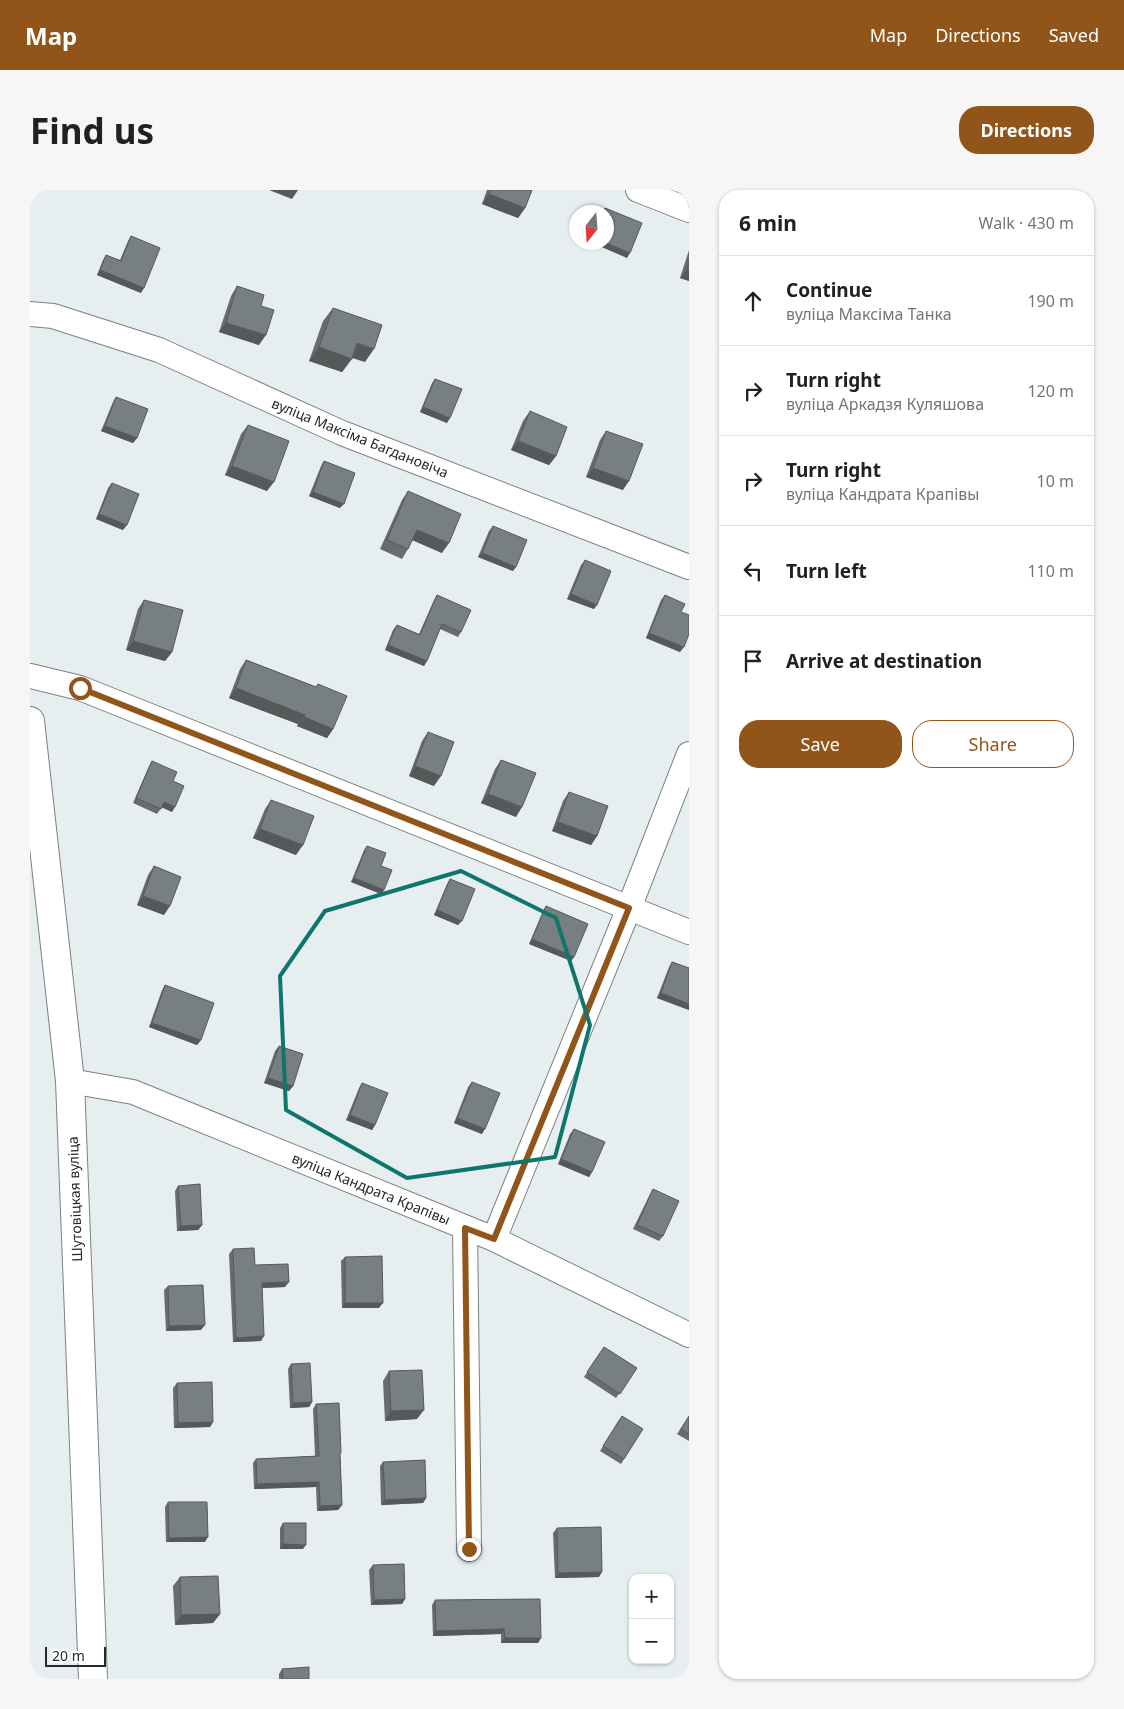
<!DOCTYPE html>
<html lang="en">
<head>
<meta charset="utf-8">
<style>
	body { margin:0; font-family:"Noto Sans",sans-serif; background:#f6f6f6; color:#202124 }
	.controls { position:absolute; right:15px; bottom:15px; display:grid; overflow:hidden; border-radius:10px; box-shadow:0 1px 4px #0004 }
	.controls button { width:45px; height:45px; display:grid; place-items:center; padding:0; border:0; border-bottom:1px solid #e0e0e0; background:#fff; color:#202124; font:25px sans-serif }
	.compass { position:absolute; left:539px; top:15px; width:45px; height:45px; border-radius:50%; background:#fff; box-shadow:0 1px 4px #0004; rotate:197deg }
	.scale { position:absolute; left:15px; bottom:12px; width:61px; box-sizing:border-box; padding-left:5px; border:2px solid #262929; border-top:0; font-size:14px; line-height:18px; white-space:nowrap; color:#262929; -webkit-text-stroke:4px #fff; paint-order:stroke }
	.stop { position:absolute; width:15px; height:15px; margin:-11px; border:4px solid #925519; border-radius:50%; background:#fff }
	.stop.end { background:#925519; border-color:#fff; box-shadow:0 1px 5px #0008 }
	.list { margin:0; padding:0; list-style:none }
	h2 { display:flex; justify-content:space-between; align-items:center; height:65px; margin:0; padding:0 20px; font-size:21px }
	h2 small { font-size:16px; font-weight:400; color:#757577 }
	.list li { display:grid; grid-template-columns:32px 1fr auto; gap:15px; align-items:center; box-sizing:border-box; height:90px; padding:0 20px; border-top:1px solid #e0e0e0 }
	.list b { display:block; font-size:19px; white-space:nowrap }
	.list p { margin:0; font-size:16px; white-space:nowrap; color:#757577 }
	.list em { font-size:16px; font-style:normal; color:#757577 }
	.actions { display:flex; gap:10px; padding:15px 20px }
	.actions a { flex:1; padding:11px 0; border:1px solid #925519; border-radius:20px; text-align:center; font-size:18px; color:#925519 }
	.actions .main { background:#925519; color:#fff }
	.icon { flex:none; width:28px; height:28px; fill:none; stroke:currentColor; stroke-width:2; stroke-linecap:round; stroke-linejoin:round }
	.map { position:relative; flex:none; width:659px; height:1489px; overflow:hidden; border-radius:20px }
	header { display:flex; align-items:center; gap:30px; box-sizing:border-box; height:70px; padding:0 25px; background:#925519; color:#fff }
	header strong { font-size:24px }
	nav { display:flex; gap:28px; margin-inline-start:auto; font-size:18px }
	.intro { display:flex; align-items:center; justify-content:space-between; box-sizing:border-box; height:120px; padding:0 30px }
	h1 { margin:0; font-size:35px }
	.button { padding:12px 22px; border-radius:20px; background:#925519; color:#fff; font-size:18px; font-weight:700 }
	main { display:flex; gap:30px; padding:0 30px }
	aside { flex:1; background:#fff; border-radius:20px; box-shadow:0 1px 4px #0004 }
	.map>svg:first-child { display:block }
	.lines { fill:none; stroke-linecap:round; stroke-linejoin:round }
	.minor-casing { stroke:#7a8183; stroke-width:26 }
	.secondary-casing { stroke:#7a8183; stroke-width:30 }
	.minor { stroke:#fff; stroke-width:24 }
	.secondary { stroke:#fff; stroke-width:28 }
	.wall { fill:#676d6e }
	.shaded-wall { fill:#54595a }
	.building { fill:#787f80; stroke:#54595a }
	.route { stroke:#925519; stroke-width:6 }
	.marked { fill:none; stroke:#0f766e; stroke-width:4; stroke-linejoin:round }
	.labels { text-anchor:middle; stroke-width:4.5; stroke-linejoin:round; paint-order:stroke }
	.street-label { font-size:14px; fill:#262929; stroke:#fff }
</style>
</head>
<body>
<header>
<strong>Map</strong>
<nav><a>Map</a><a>Directions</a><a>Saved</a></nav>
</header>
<div class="intro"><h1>Find us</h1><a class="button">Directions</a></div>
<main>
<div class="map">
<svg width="659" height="1489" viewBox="0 0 659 1489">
	<rect width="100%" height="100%" fill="#e6eef0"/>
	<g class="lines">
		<defs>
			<g id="minor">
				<path d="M608 0 659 20"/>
				<path d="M0 124 23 126 129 160 312 243 659 377"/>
				<path d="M0 486 50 498 659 742"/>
				<path d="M40 891 103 902 464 1049 659 1145"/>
				<path d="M435 1038 439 1359"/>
				<path d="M464 1049 599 718 659 564"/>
			</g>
			<path id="secondary" d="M0 531 40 891 63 1489"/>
		</defs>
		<!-- minor casing -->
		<use href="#minor" class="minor-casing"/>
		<!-- secondary casing -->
		<use href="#secondary" class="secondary-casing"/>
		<!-- minor -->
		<use href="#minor" class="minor"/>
		<!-- secondary -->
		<use href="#secondary" class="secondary"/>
	</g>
	<!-- wall -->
	<g class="wall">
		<path d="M457 0H502L495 18 488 28 452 14Z"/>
		<path d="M101 46 111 103 67 85 73 70 76 65 90 70 98 51Z"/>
		<path d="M659 60V91L650 88Z"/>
		<path d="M207 96 231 116 229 155 189 142 201 106Z"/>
		<path d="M303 118 335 172 322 168 312 182 279 171 293 131Z"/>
		<path d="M405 189 417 233 390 222 402 193Z"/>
		<path d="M86 207 107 248 103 253 71 241 83 212Z"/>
		<path d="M500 221 526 266 519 275 481 260 493 231Z"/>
		<path d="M218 235 237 301 195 285 211 244Z"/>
		<path d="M576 241 593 300 556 287 570 250Z"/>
		<path d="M294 271 310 318 279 306 291 276Z"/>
		<path d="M82 293 93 340 66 329 78 298Z"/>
		<path d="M378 301 412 363 382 350 378 359 372 369 350 359 372 310Z"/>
		<path d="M463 336 483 381 448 367 459 341Z"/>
		<path d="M555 370 564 419 537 409 551 375Z"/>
		<path d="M407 405 431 442 428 447 410 439 394 476 355 460 363 440 367 435 389 444 404 410Z"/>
		<path d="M635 405 651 422 650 462 616 448 631 410Z"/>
		<path d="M114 410 142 462 135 471 96 460 108 419Z"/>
		<path d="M216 470 286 497 288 494 303 539 297 548 267 536 268 534 199 508 210 479Z"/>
		<path d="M398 542 404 596 379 586 392 551Z"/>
		<path d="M471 570 486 627 451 613 465 579Z"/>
		<path d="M122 571 143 591 142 622 132 617 127 624 103 613 119 576Z"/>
		<path d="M539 602 567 646 561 655 522 641 533 611Z"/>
		<path d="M241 610 266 665 223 648 235 619Z"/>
		<path d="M337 656 351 676 354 700 351 704 321 692 334 660Z"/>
		<path d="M124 676 134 725 107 715 118 685Z"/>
		<path d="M420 689 428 735 404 725 417 694Z"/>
		<path d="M516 716 544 767 541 771 499 754 513 721Z"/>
		<path d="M642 772 659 778V820L627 808 639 777Z"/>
		<path d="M135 795 171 850 167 855 119 837 132 800Z"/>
		<path d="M249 856 263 896 259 901 234 893 245 861Z"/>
		<path d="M442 892 452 944 424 933 438 897Z"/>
		<path d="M332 893 345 935 342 940 316 930 329 898Z"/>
		<path d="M544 939 562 982 559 987 528 974 540 944Z"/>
		<path d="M148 996 172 1035 168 1040 147 1041 145 1001Z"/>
		<path d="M623 999 633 1046 629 1051 603 1039 620 1004Z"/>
		<path d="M203 1059 255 1097 232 1098 231 1151 203 1152 199 1064Z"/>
		<path d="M315 1067 349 1118H312L311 1071Z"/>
		<path d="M138 1096 171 1140 136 1141 134 1100Z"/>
		<path d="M574 1157 607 1178 586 1208 554 1187Z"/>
		<path d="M261 1174 282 1212 279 1217 260 1218 258 1179Z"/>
		<path d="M359 1181 387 1229 355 1231 353 1191Z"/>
		<path d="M147 1193 183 1232 180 1237 144 1238 143 1198Z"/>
		<path d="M286 1214 310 1265 312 1315 308 1320 287 1321 286 1297 224 1299 223 1273 226 1269 285 1266 283 1219Z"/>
		<path d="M659 1226V1251L647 1244Z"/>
		<path d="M589 1230 594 1269 591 1274 570 1261Z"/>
		<path d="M353 1272 396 1308 393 1313 351 1315 350 1276Z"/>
		<path d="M138 1312 175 1352H136L135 1317Z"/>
		<path d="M253 1333 273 1359H250V1338Z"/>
		<path d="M527 1338 569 1387 525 1388 523 1343Z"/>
		<path d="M343 1375 375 1409 372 1414 341 1415 339 1380Z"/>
		<path d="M150 1387 190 1424 183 1433 145 1435 143 1396Z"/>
		<path d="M405 1410 511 1448 508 1453H471V1444L403 1446 402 1415Z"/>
		<path d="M252 1479 279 1489H249V1484Z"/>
	</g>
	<!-- shaded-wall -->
	<g class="shaded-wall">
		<path d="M239 0H268L262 9Z"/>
		<path d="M459 4 495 18 488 28 452 14Z"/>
		<path d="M560 52H574L600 63 597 68Z"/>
		<path d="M657 79 659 80V91L650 88Z"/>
		<path d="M70 80 114 98 111 103 67 85Z"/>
		<path d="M196 133 236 145 229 155 189 142Z"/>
		<path d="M327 153 344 159 335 172 318 166Z"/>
		<path d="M289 157 322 169 312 182 279 171Z"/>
		<path d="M393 217 420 228 417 233 390 222Z"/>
		<path d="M75 236 107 248 103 253 71 241Z"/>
		<path d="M488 251 526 266 519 275 481 260Z"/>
		<path d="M202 276 244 292 237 301 195 285Z"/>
		<path d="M563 278 599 291 593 300 556 287Z"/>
		<path d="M283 302 314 314 310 318 279 306Z"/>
		<path d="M69 324 97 335 93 340 66 329Z"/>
		<path d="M387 340 419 353 412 363 380 349Z"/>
		<path d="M452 363 486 377 483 381 448 367Z"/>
		<path d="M541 404 567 415 564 419 537 409Z"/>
		<path d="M619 443 654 457 650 462 616 448Z"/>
		<path d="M103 451 142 462 135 471 96 460Z"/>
		<path d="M358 455 397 471 394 476 355 460Z"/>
		<path d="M206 498 275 525 268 534 199 508Z"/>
		<path d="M274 527 303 539 297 548 267 536Z"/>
		<path d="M385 576 411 586 404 596 379 586Z"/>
		<path d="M458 604 492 617 486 627 451 613Z"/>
		<path d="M134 612 145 617 142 622 131 617Z"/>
		<path d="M528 632 567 646 561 655 522 641Z"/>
		<path d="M230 639 273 655 266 665 223 648Z"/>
		<path d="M324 688 354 700 351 704 321 692Z"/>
		<path d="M113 706 140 716 134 725 107 715Z"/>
		<path d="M407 720 432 731 428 735 404 725Z"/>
		<path d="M502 749 544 767 541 771 499 754Z"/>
		<path d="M631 803 659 814V820L627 808Z"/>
		<path d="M122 833 171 850 167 855 119 837Z"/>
		<path d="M238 888 263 896 259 901 234 893Z"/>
		<path d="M320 925 345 935 342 940 316 930Z"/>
		<path d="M427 928 455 939 452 944 424 933Z"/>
		<path d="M531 969 562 982 559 987 528 974Z"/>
		<path d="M172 1035 168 1040 147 1041 151 1036Z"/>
		<path d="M259 1092 255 1097 229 1098 232 1093Z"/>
		<path d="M315 1113H353L349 1118H312Z"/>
		<path d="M175 1135 171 1140 136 1141 139 1136Z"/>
		<path d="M234 1146 231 1151 203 1152 206 1148Z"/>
		<path d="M282 1212 279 1217 260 1218 263 1213Z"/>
		<path d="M394 1220 387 1229 355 1231 361 1221Z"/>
		<path d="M183 1232 180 1237 144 1238 148 1233Z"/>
		<path d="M289 1292 286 1297 224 1299 227 1294Z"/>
		<path d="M396 1308 393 1313 351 1315 355 1310Z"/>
		<path d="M312 1315 308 1320 287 1321 290 1316Z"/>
		<path d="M178 1347 175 1352H136L139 1348Z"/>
		<path d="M253 1354 276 1355 273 1359H250Z"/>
		<path d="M572 1382 569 1387 525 1388 528 1383Z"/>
		<path d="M375 1409 372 1414 341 1415 344 1410Z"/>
		<path d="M190 1424 183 1433 145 1435 151 1425Z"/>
		<path d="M474 1439 471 1444 403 1446 406 1441Z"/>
		<path d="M475 1448H511L508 1453H471Z"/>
	</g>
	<!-- building -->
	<g class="building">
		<path d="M460 0H502L495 18 459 4Z"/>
		<path d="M575 18 612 33 600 63 574 52H576V22H573Z"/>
		<path d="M101 46 130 58 114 98 70 80 76 65 91 71Z"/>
		<path d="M659 72V80L657 79Z"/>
		<path d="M207 96 234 105 231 116 244 120 236 145 196 133Z"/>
		<path d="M303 118 352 135 344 159 327 153 322 169 289 157Z"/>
		<path d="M405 189 432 199 420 228 393 217Z"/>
		<path d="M86 207 118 219 107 248 75 236Z"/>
		<path d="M500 221 537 237 526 266 488 251Z"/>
		<path d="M218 235 259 251 244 292 202 276Z"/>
		<path d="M576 241 613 254 599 291 563 278Z"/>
		<path d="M294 271 325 283 314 314 283 302Z"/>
		<path d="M82 293 109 304 97 335 69 324Z"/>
		<path d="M378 301 431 324 419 353 387 340 378 359 357 350Z"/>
		<path d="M463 336 497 350 486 377 452 363Z"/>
		<path d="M555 370 581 381 567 415 541 404Z"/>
		<path d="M407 405 441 420 431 442 412 434 397 471 358 455 367 435 390 445Z"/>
		<path d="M635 405 655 414 651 422 659 425V444L654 457 619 443Z"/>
		<path d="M114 410 153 420 142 462 103 451Z"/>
		<path d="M216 470 286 497 288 494 317 506 303 539 274 527 275 525 206 498Z"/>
		<path d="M398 542 424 552 411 586 385 576Z"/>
		<path d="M471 570 506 583 492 617 458 604Z"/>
		<path d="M122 571 147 582 143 591 154 596 145 617 134 612 131 619 106 608Z"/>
		<path d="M539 602 578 616 567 646 528 632Z"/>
		<path d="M241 610 284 626 273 655 230 639Z"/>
		<path d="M337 656 356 663 351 676 362 680 354 700 324 688Z"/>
		<path d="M124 676 151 687 140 716 113 706Z"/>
		<path d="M420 689 445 699 432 731 407 720Z"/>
		<path d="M516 716 558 734 544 767 502 749Z"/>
		<path d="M642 772 659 778V814L631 803Z"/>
		<path d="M135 795 184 813 171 850 122 833Z"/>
		<path d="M249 856 273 864 263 896 238 888Z"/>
		<path d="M442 892 470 903 455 939 427 928Z"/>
		<path d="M332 893 358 903 345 935 320 925Z"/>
		<path d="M544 939 575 952 562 982 531 969Z"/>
		<path d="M170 994 172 1035 151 1036 148 996Z"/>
		<path d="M623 999 649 1011 633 1046 607 1035Z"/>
		<path d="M224 1058 225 1075 258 1074 259 1092 232 1093 234 1146 206 1148 203 1059Z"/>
		<path d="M352 1066 353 1113H315V1067Z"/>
		<path d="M173 1095 175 1135 139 1136 138 1096Z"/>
		<path d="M574 1157 607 1178 590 1204 557 1182Z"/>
		<path d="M280 1173 282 1212 263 1213 261 1174Z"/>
		<path d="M392 1180 394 1220 361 1221 359 1181Z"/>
		<path d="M182 1192 183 1232 148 1233 147 1193Z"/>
		<path d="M309 1213 311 1263H310L312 1315 290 1316 289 1292 227 1294 226 1269 289 1266 286 1214Z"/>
		<path d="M592 1226 613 1239 594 1269 573 1256Z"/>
		<path d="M659 1226V1244L651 1239Z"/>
		<path d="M395 1270 396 1308 355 1310 353 1272Z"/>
		<path d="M138 1312H177L178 1347 139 1348Z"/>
		<path d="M253 1333H276V1355L253 1354Z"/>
		<path d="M571 1337 572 1382 528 1383 527 1338Z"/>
		<path d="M374 1374 375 1409 344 1410 343 1375Z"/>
		<path d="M188 1386 190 1424 151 1425 150 1387Z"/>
		<path d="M510 1409 511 1448H475L474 1439 406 1441 405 1410Z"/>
		<path d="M279 1477V1489H253L252 1479Z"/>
	</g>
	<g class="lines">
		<!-- route -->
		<path class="route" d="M50 498 599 718 464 1049 435 1038 439 1359"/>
	</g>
	<!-- marked area -->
	<path class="marked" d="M431 681 526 728 560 835 525 967 377 988 256 920 250 786 295 721Z"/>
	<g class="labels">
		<!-- street labels -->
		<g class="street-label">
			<text transform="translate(330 248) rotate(22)" y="5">вуліца Максіма Багдановіча</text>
			<text transform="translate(341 999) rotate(22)" y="5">вуліца Кандрата Крапівы</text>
			<text transform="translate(45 1009) rotate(-92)" y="5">Шутовіцкая вуліца</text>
		</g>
	</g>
</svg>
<div class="controls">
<button>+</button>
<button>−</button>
</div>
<svg class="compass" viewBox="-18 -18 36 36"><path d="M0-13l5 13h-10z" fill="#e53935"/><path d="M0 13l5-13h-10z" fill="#757577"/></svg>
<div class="scale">20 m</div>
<div class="stop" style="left:50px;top:498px"></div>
<div class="stop end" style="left:439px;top:1359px"></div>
</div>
<aside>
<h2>6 min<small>Walk · 430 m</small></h2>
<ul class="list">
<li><svg class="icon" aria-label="ahead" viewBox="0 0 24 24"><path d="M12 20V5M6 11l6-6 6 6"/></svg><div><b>Continue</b><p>вуліца Максіма Танка</p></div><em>190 m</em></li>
<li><svg class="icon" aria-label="right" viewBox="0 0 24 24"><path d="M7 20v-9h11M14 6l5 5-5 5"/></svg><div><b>Turn right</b><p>вуліца Аркадзя Куляшова</p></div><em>120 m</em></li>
<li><svg class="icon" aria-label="right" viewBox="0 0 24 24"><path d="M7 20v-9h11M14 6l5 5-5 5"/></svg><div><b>Turn right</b><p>вуліца Кандрата Крапівы</p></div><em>10 m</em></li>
<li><svg class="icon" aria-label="left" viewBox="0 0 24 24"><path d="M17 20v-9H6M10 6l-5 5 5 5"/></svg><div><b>Turn left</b></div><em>110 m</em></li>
<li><svg class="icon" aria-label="arrive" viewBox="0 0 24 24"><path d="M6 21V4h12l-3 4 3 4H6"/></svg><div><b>Arrive at destination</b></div></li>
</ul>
<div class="actions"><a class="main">Save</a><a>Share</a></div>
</aside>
</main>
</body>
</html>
